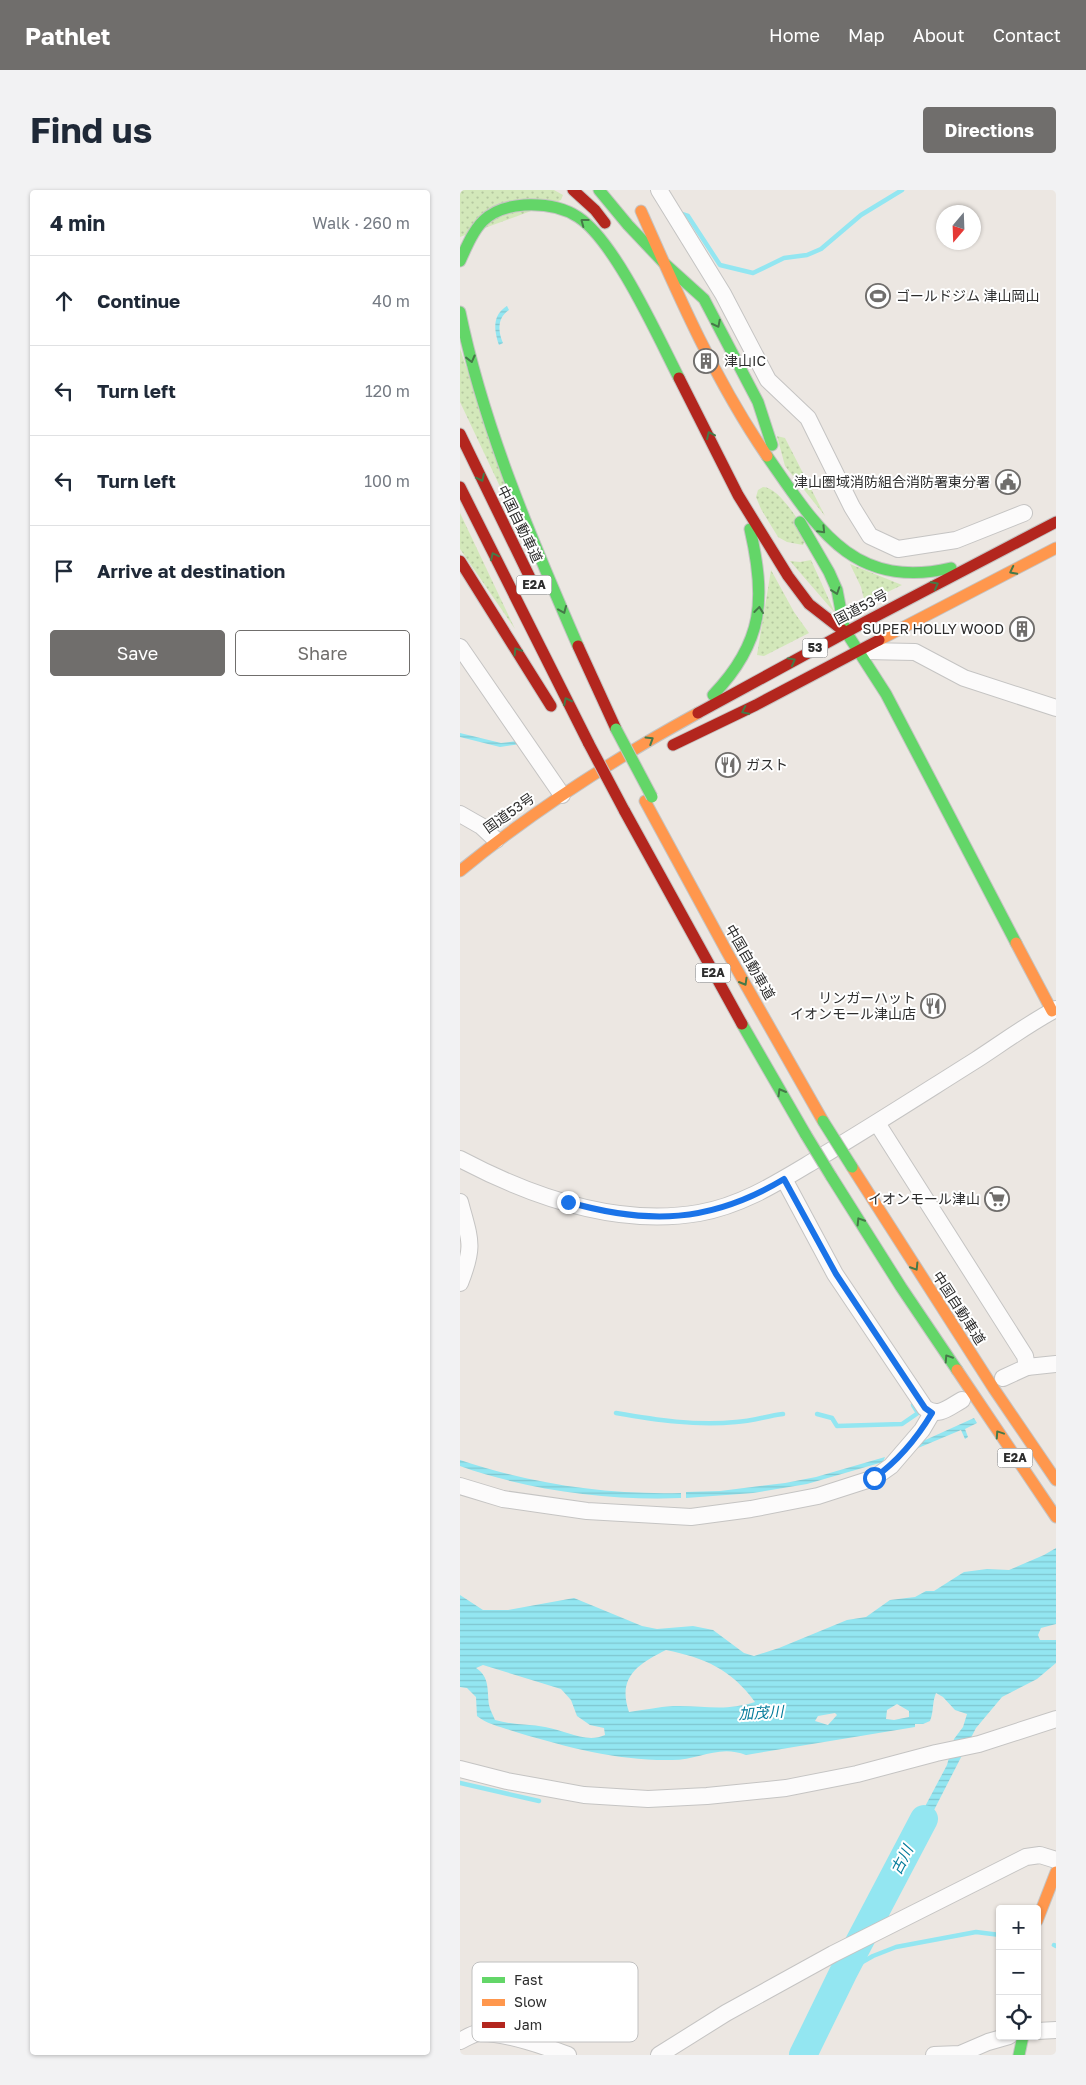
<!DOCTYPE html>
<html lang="en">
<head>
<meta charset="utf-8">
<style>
	body { margin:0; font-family:"Golos Text","Noto Sans JP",sans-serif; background:#f2f2f3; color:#1f2937 }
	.controls { position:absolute; right:15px; bottom:15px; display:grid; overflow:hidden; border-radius:5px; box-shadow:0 1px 4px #0004 }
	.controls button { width:45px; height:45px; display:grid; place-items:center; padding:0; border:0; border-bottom:1px solid #e0e1e3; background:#fff; color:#1f2937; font:25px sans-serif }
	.compass { position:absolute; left:476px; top:15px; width:45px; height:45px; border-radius:50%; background:#fff; box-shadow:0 1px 4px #0004; rotate:199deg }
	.stop { position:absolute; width:15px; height:15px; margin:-11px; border:4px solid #1a73e8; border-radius:50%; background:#fff }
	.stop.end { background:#1a73e8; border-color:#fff; box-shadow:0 1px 5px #0008 }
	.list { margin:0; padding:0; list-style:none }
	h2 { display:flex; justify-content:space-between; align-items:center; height:65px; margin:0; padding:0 20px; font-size:21px }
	h2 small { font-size:16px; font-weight:400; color:#747a83 }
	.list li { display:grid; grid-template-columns:32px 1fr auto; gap:15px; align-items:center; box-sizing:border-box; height:90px; padding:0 20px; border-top:1px solid #e0e1e3 }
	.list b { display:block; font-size:19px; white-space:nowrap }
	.list em { font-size:16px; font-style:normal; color:#747a83 }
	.actions { display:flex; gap:10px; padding:15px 20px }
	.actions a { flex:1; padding:11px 0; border:1px solid #706e6c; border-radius:5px; text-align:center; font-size:18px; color:#706e6c }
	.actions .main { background:#706e6c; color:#fff }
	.icon { flex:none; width:28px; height:28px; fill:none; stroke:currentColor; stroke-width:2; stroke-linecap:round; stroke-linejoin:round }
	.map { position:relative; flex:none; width:596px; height:1865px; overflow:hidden; border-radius:5px }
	header { display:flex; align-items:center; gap:30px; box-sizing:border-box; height:70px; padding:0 25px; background:#706e6c; color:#fff }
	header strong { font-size:24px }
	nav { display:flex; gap:28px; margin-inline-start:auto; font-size:18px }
	.intro { display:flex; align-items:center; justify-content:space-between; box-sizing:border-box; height:120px; padding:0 30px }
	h1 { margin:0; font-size:35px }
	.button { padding:12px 22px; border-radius:5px; background:#706e6c; color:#fff; font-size:18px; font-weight:700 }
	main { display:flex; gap:30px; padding:0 30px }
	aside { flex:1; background:#fff; border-radius:5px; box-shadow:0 1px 4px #0004 }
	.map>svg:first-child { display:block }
	.grass { fill:url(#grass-dots) }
	.water { fill:url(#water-rules); fill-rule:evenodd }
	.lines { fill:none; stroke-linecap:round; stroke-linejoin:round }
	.stream { stroke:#93e6f1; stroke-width:4.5 }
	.river { stroke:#93e6f1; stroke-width:28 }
	.street-casing { stroke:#c5c4c3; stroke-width:18 }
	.fast-casing { stroke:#c5c4c3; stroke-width:13 }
	.slow-casing { stroke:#c5c4c3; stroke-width:13 }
	.jam-casing { stroke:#c5c4c3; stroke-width:13 }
	.street { stroke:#fcfbfb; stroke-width:16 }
	.fast { stroke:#63d668; stroke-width:11 }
	.slow { stroke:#ff974d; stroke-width:11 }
	.jam { stroke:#b3261e; stroke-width:11 }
	.fast-bridge-casing { stroke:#c6c4c3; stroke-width:13; stroke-linecap:butt }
	.jam-bridge-casing { stroke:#c6c4c3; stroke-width:13; stroke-linecap:butt }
	.fast-bridge { stroke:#63d668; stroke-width:11 }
	.jam-bridge { stroke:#b3261e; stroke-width:11 }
	.oneway { stroke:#457948 }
	.route { stroke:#1a73e8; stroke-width:6 }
	.labels { text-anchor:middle; stroke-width:4; stroke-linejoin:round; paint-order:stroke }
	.shield { fill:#fff; stroke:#6c6c6c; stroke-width:1 }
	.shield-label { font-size:12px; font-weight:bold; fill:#2d2d2d }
	.poi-label { font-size:14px; fill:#2d2d2d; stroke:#fff; text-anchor:end }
	.street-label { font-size:14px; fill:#2d2d2d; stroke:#fff }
	.water-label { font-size:15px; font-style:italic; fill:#067c9b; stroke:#fff }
	.key { fill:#fff; stroke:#c0c0c0; stroke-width:1 }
	.key-label { font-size:14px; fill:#2d2d2d }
</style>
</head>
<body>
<header>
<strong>Pathlet</strong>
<nav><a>Home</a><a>Map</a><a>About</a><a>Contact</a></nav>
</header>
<div class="intro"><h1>Find us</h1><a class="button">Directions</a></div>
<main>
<aside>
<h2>4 min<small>Walk · 260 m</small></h2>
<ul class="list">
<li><svg class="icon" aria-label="ahead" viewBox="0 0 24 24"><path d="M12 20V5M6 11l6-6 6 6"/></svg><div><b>Continue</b></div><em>40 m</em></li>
<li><svg class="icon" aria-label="left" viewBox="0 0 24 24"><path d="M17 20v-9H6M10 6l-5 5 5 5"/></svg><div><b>Turn left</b></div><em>120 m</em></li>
<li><svg class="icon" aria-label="left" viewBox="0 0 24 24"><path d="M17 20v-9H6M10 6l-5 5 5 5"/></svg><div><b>Turn left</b></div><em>100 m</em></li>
<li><svg class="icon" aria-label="arrive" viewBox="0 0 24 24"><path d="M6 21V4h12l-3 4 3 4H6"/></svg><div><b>Arrive at destination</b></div></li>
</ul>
<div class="actions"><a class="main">Save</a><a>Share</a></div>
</aside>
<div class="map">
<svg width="596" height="1865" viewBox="0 0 596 1865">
	<defs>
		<pattern id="grass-dots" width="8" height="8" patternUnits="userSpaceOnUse" patternTransform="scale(1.25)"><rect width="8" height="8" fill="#d3e8ba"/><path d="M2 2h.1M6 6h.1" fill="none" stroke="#b5c7a0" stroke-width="1.8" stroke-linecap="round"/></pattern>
		<pattern id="water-rules" width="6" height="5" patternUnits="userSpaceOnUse" patternTransform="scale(1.25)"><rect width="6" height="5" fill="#93e6f1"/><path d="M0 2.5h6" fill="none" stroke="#7fc6cf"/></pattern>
	</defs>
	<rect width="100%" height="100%" fill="#ece7e2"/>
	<!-- grass -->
	<g class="grass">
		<path d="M0 0H94L103 5 101 10 0 47Z"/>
		<path d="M0 159 69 358 0 212Z"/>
		<path d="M317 246 325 248 365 326 325 276Z"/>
		<path d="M303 297C319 297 338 331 348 344L343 355 327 352 318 347 301 319 296 307 298 300Z"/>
		<path d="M0 323 55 439 0 359Z"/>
		<path d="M351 370 375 423 330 371 340 372Z"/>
		<path d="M390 374 442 395 405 413 401 397Z"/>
		<path d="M311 380 334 422 349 443 304 466 297 465Z"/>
	</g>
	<!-- water -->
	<g class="water">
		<path d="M47 116 49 120C37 128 38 141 43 153L39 155C34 140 32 125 47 116Z"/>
		<path d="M0 543 41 553 57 551 61 554 40 557 0 547Z"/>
		<path d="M514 1228 517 1233 505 1239 508 1247 505 1249 501 1240 451 1261 452 1256Z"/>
		<path d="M425 1267 423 1272 347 1294 293 1303 226 1308V1302L260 1301 325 1293 356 1287Z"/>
		<path d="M0 1270C71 1294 146 1305 221 1303V1308C150 1311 67 1300 0 1276Z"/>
		<path d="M596 1358V1434L581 1438 578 1445 580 1450H596V1473L577 1489 542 1507 516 1538 451 1665 442 1660 487 1575 494 1549 503 1537 507 1524 495 1520 483 1507 476 1503C472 1512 474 1521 470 1531L463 1534H455V1537L286 1565C259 1554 239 1570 212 1570 159 1571 110 1558 59 1543 45 1538 28 1535 17 1526L16 1507 7 1498 0 1497V1405L23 1420H48L114 1408 182 1436 197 1439 233 1436 253 1440 284 1463 294 1466 319 1458 387 1430 406 1427 430 1410 455 1407 466 1401H474L504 1382 527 1379 549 1380 584 1365ZM206 1460C245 1468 271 1479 295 1512 264 1522 243 1515 213 1516 198 1517 184 1520 169 1522 157 1487 178 1474 206 1460ZM23 1475 101 1499 111 1510 117 1526 130 1535 144 1538 145 1545C126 1554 105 1540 85 1537 68 1534 52 1535 35 1530 33 1525 30 1520 29 1515 27 1500 30 1487 16 1478ZM437 1514 449 1521V1527L434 1530 426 1529 427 1520ZM375 1523 377 1525 368 1535 355 1531 358 1526Z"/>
	</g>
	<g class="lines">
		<!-- stream -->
		<g class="stream">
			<path d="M222 24 228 26 260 75 293 83 324 68 347 65 361 59 401 25 442 0"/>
			<path d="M156 1223C196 1230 236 1236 276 1232 292 1231 307 1226 323 1224"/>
			<path d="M357 1224 372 1228 377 1236 442 1234 458 1223 453 1215"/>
			<path d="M0 1593 79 1611"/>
			<path d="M594 1755 596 1756"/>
			<path d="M383 1783 413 1766 436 1757 516 1742 540 1745"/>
		</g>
		<!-- river -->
		<path class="river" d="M343 1865 383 1783 464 1629"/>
		<defs>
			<g id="street">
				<path d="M199 0 263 104 308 190 348 228 392 317 410 346 438 359 496 350 564 323"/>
				<path d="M0 457 102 605"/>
				<path d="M405 461 455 462 504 488 596 518"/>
				<path d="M0 624 21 636 36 650"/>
				<path d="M417 933 565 1166 567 1177 543 1188"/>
				<path d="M0 969C72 1007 157 1037 239 1023 285 1015 323 989 362 966 414 935 465 902 516 870 542 853 568 834 596 819"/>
				<path d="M324 989 375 1084 465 1218C479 1228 489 1217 502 1210"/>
				<path d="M0 1012C10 1050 15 1055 0 1093"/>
				<path d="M567 1177 596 1174"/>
				<path d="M0 1296 43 1309 127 1321 231 1327 291 1319 358 1306 414 1288 431 1276 462 1240 472 1223"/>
				<path d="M0 1579 47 1591 124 1605 188 1609 247 1606 326 1598 397 1584 476 1563 519 1554 596 1529"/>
				<path d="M577 1841 596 1840"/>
				<path d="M0 1851C6 1848 12 1844 18 1843 44 1842 84 1856 108 1865"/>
				<path d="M199 1865 266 1823 373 1764 566 1667 580 1665 596 1670"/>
				<path d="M474 1865 500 1864 528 1852 549 1846"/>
			</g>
			<g id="fast">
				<path d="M139 0 168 35 203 72 244 109 298 212 312 255"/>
				<path d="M0 71C15 38 23 18 64 15 83 14 101 16 118 27 155 51 198 147 219 188"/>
				<path d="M0 122C24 238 71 348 118 456"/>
				<path d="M307 266C356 336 392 401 491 378"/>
				<path d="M340 332 369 382 377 400 385 442"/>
				<path d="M388 445 426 504 556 753"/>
				<path d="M253 505C304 452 306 408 290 339"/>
				<path d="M282 834 346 945"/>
				<path d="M371 986 441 1097 497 1180"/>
				<path d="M559 1865 563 1846"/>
			</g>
			<g id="slow">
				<path d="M181 21C218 105 255 190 307 266"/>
				<path d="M419 450 596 358"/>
				<path d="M185 611 267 762 363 931"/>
				<path d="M0 681C74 620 154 569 238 523"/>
				<path d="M556 753 592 821"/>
				<path d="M392 977 534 1199 596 1290"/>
				<path d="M497 1180 596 1327"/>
				<path d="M577 1731 596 1682"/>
			</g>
			<g id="jam">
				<path d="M113 0 135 20 145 33"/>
				<path d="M219 188 278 305 328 386 349 414 385 442"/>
				<path d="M0 244 75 398"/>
				<path d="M0 297 129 554"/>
				<path d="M0 371 91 516"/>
				<path d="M118 456 156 539"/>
				<path d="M238 523 405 432 596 332"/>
				<path d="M213 555 296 515 419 450"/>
				<path d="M164 620 282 834"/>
			</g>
		</defs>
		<!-- street casing -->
		<use href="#street" class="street-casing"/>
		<!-- fast casing -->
		<use href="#fast" class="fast-casing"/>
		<!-- slow casing -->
		<use href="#slow" class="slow-casing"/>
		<!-- jam casing -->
		<use href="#jam" class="jam-casing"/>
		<!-- street -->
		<use href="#street" class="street"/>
		<!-- fast -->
		<use href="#fast" class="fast"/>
		<!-- slow -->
		<use href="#slow" class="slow"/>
		<!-- jam -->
		<use href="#jam" class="jam"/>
		<defs>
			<g id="fast-bridge">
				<path d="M156 539 192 607"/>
				<path d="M363 931 392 977"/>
				<path d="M346 945 371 986"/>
			</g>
			<path id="jam-bridge" d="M129 554 164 620"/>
		</defs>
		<!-- fast-bridge casing -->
		<use href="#fast-bridge" class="fast-bridge-casing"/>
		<!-- jam-bridge casing -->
		<use href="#jam-bridge" class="jam-bridge-casing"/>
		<!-- fast-bridge -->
		<use href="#fast-bridge" class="fast-bridge"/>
		<!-- jam-bridge -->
		<use href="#jam-bridge" class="jam-bridge"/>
	</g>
	<!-- one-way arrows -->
	<defs><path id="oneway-chevron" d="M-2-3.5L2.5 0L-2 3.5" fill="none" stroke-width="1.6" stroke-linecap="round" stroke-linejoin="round" transform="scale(1.25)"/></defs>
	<g class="oneway">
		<use href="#oneway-chevron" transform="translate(124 32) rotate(-143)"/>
		<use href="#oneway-chevron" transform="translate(257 134) rotate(63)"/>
		<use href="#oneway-chevron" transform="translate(11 169) rotate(76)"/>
		<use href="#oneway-chevron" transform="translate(250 245) rotate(-115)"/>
		<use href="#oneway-chevron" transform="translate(21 288) rotate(64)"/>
		<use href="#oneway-chevron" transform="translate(362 340) rotate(46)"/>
		<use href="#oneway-chevron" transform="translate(34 366) rotate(-116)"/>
		<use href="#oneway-chevron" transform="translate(553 381) rotate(153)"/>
		<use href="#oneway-chevron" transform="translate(475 395) rotate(-28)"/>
		<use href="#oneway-chevron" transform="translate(376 401) rotate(71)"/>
		<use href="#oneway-chevron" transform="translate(103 420) rotate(67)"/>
		<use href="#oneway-chevron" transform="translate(299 420) rotate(-83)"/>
		<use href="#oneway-chevron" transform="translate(57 461) rotate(-122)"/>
		<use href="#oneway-chevron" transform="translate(332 471) rotate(-29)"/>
		<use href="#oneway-chevron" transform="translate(107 511) rotate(-117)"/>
		<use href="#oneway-chevron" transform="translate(285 521) rotate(154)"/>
		<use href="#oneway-chevron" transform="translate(190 550) rotate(-32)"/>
		<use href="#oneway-chevron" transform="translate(284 792) rotate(60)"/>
		<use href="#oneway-chevron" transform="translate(321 902) rotate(-120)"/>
		<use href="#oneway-chevron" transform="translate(400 1031) rotate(-122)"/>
		<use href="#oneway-chevron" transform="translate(455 1077) rotate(58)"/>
		<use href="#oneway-chevron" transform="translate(488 1168) rotate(-123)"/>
		<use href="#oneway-chevron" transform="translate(539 1244) rotate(-124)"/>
	</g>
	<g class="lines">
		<!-- route -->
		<path class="route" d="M108 1012C188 1035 251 1033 324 989L376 1084 465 1218 472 1223C457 1248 438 1271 414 1288"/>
	</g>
	<!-- icons -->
	<defs>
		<symbol id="stadium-ring" viewBox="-11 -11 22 22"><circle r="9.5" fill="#fff" stroke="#706e6c" stroke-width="1.5"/><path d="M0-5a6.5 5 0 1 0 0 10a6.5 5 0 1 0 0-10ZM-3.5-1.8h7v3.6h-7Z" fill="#706e6c"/></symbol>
		<symbol id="building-ring" viewBox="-11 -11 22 22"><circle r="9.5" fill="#fff" stroke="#706e6c" stroke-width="1.5"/><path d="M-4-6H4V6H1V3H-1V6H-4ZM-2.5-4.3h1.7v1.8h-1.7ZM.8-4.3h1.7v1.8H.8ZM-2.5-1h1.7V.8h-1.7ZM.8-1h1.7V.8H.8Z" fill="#706e6c"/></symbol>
		<symbol id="civic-ring" viewBox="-11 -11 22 22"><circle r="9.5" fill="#fff" stroke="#706e6c" stroke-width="1.5"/><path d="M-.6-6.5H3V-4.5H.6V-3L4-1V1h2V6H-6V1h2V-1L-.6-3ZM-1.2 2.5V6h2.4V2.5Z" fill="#706e6c"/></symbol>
		<symbol id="restaurant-ring" viewBox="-11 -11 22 22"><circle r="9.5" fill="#fff" stroke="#706e6c" stroke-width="1.5"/><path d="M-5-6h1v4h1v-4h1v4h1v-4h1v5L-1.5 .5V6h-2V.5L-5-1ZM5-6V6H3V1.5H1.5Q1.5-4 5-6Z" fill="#706e6c"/></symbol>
		<symbol id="supermarket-ring" viewBox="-11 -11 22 22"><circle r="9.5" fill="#fff" stroke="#706e6c" stroke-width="1.5"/><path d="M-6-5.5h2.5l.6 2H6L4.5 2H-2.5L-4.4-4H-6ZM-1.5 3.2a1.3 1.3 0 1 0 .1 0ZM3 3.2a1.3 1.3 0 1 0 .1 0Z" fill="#706e6c"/></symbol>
	</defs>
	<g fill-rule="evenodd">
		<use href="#stadium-ring" x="404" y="92" width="28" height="28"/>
		<use href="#building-ring" x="232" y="157" width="28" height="28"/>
		<use href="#civic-ring" x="534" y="278" width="28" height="28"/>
		<use href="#building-ring" x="548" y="425" width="28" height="28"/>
		<use href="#restaurant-ring" x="254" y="561" width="28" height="28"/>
		<use href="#restaurant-ring" x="459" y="802" width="28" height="28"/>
		<use href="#supermarket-ring" x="523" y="995" width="28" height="28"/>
	</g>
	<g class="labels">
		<!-- shield labels -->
		<g class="shield">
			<rect x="56.5" y="385.5" width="35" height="19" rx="4"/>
			<rect x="342.5" y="448.5" width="25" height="19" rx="4"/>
			<rect x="235.5" y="773.5" width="35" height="19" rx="4"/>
			<rect x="537.5" y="1258.5" width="35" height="19" rx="4"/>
		</g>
		<g class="shield-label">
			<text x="74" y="399">E2A</text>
			<text x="355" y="462">53</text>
			<text x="253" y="787">E2A</text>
			<text x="555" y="1272">E2A</text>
		</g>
		<!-- poi labels -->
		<g class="poi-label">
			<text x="436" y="111" text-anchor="start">ゴールドジム 津山岡山</text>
			<text x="264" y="176" text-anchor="start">津山IC</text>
			<text x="530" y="297">津山圏域消防組合消防署東分署</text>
			<text x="544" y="444">SUPER HOLLY WOOD</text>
			<text x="286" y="580" text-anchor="start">ガスト</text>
			<text x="456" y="813">リンガーハット<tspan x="456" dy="16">イオンモール津山店</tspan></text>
			<text x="520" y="1014">イオンモール津山</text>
		</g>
		<!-- street labels -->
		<g class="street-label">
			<text transform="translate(60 334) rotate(64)" y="5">中国自動車道</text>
			<text transform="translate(401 417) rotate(-28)" y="5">国道53号</text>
			<text transform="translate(49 623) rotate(-35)" y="5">国道53号</text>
			<text transform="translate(290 772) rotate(60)" y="5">中国自動車道</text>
			<text transform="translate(499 1118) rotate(57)" y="5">中国自動車道</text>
		</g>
		<!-- water labels -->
		<g class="water-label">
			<text transform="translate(301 1523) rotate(-3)" y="5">加茂川</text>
			<text transform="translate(442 1670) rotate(-63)" y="5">古川</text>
		</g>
	</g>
	<!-- legend -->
	<rect x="12" y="1772" width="166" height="80" rx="8" class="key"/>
	<rect x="22" y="1787" width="23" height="6" fill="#63d668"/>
	<rect x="22" y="1809" width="23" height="7" fill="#ff974d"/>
	<rect x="22" y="1832" width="23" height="6" fill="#b3261e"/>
	<g class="key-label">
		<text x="54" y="1795">Fast</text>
		<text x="54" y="1817">Slow</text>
		<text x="54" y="1840">Jam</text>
	</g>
</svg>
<div class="controls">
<button>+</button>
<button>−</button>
<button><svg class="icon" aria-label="locate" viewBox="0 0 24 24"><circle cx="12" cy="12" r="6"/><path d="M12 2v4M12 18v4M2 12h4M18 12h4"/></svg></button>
</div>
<svg class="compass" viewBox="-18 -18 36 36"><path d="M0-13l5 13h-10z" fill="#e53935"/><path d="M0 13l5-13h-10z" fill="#747a83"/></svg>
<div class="stop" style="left:414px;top:1288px"></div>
<div class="stop end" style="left:108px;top:1012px"></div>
</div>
</main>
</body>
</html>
